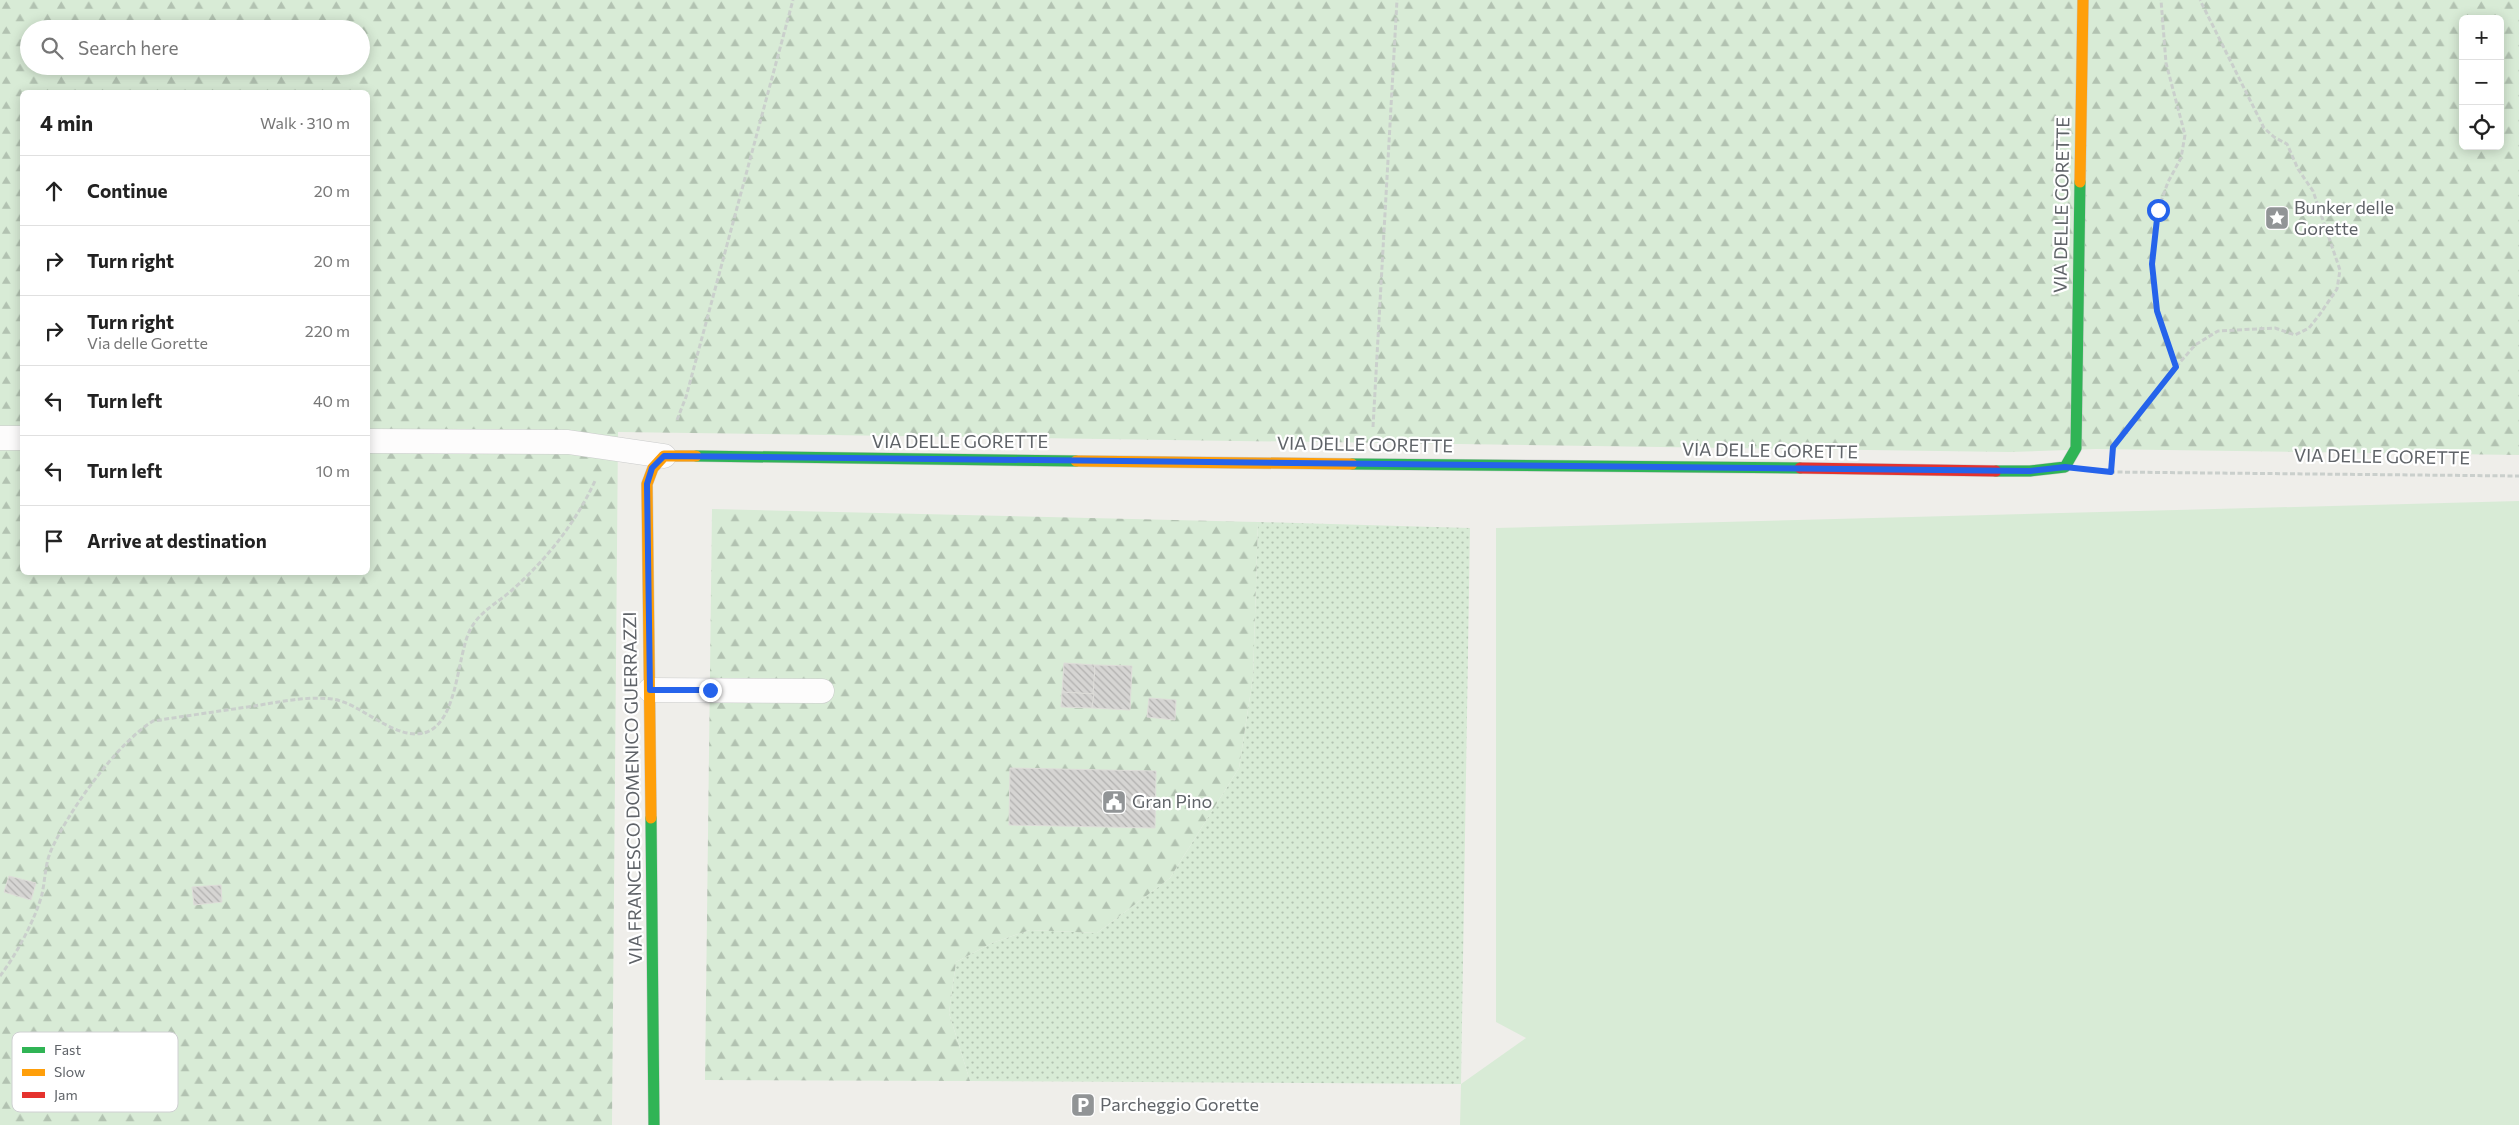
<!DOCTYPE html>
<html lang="en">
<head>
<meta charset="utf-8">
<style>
	body { margin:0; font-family:Commissioner,sans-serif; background:#f6f6f6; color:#222 }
	.controls { position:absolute; right:15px; top:15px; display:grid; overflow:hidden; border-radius:8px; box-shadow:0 2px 12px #0003 }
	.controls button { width:45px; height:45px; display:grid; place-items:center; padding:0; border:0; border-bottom:1px solid #e0e0e0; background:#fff; color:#222; font:25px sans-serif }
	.stop { position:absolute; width:15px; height:15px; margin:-11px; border:4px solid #2563eb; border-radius:50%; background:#fff }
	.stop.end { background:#2563eb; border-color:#fff; box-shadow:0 1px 5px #0008 }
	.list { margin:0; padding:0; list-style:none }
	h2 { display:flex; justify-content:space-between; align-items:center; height:65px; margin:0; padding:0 20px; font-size:21px }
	h2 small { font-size:16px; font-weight:400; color:#767676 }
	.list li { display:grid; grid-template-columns:32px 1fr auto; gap:15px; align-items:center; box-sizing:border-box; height:70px; padding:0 20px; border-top:1px solid #e0e0e0 }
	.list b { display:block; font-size:19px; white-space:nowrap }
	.list p { margin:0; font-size:16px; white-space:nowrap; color:#767676 }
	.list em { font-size:16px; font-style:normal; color:#767676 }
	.icon { flex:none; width:28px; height:28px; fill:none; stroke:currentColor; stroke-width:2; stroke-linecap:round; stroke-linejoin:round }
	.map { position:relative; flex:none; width:2519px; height:1125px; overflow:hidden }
	.search { position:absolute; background:#fff; box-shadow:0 2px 12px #0003; left:20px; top:20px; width:350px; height:55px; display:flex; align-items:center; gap:12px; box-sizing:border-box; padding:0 18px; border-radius:28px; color:#767676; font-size:19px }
	.panel { position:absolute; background:#fff; box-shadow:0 2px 12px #0003; left:20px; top:90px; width:350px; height:485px; border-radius:8px }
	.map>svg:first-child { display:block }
	.grass { fill:url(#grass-dots) }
	.forest { fill:url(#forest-firs); fill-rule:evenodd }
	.park { fill:#d8ebd6 }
	.building { fill:url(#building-back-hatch); stroke:#deddd9 }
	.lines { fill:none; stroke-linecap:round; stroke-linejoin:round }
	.lane-casing { stroke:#cbcccc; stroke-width:25 }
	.fast-casing { stroke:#cacacb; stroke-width:12 }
	.slow-casing { stroke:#cacacb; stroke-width:12 }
	.jam-casing { stroke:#cacacb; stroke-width:12 }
	.path { stroke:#cacfcc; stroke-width:3; stroke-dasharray:5 2.5; stroke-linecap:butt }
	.lane { stroke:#fdfcfc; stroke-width:24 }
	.fast { stroke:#30b455; stroke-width:11 }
	.slow { stroke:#ff9f0a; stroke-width:11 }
	.jam { stroke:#e5322d; stroke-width:11 }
	.route { stroke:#2563eb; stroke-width:6 }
	.labels { text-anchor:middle; stroke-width:4.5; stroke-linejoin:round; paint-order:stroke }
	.street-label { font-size:18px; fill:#5f6368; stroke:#fff }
	.poi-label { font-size:18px; fill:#5f6368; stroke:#fff; text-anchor:start }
	.key { fill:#fff; stroke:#cfd0d2; stroke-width:1 }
	.key-label { font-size:14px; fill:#5f6368 }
</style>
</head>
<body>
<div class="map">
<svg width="2519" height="1125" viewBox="0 0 2519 1125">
	<defs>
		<pattern id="grass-dots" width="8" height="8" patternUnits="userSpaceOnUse" patternTransform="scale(1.25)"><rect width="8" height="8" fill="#d8ebd6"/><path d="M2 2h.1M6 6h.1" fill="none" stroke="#b2c2b1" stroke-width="1.8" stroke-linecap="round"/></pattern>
		<pattern id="forest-firs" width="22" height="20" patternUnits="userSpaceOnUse" patternTransform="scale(1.25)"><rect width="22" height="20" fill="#d8ebd6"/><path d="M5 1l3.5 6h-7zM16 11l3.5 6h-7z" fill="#b2c2b1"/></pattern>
		<pattern id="building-back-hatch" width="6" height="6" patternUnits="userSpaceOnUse" patternTransform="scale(1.25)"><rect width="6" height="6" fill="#d6d5d3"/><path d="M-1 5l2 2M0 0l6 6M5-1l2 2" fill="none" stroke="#b1b0af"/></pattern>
	</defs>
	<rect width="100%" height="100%" fill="#efeeea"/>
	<!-- grass -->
	<path class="grass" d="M1258 522 1470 528 1461 1084 970 1081 949 1013 956 962 992 943 1030 930 1097 933 1170 878 1239 768 1253 677Z"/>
	<!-- forest -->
	<g class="forest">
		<path d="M0 0H2519V455L2096 449 2010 452 618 432 612 1125H0ZM2463 19H2500V146H2463ZM29 29H361V66H29ZM22 92H368V572H22Z"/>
		<path d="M712 509 1258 522 1253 677 1239 768 1170 878 1097 933 1030 930 992 943 956 962 949 1013 970 1081 705 1080Z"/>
	</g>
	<!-- park -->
	<path class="park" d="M2519 501V1125H1460L1461 1084 1526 1038 1496 1022V528Z"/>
	<!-- building -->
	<g class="building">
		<path d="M1064 663 1095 665 1094 694 1062 692Z"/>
		<path d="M1095 665 1132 666 1130 710 1092 708Z"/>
		<path d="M1062 692 1094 694 1092 708 1061 707Z"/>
		<path d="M1149 698 1176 700 1175 720 1147 717Z"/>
		<path d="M1010 768 1156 771 1155 828 1009 825Z"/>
		<path d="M9 876 36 883 31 900 4 892Z"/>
		<path d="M221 885 222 902 194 905 192 887Z"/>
	</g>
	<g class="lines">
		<defs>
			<g id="lane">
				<path d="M0 438H22"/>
				<path d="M368 441 568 442 664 456"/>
				<path d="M650 690 822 691"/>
			</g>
			<g id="fast">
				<path d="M696 456 1076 461"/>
				<path d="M1352 464 1800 468"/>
				<path d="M1996 471H2030L2065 467 2076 448 2080 182"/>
				<path d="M651 818 654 1125"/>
			</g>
			<g id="slow">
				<path d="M2080 182 2083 0"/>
				<path d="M1076 461 1352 464"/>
				<path d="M651 818 647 484 653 468 664 456H696"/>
			</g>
			<path id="jam" d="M1800 468 1996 471"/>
		</defs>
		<!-- lane casing -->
		<use href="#lane" class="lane-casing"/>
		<!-- fast casing -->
		<use href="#fast" class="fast-casing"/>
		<!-- slow casing -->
		<use href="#slow" class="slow-casing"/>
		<!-- jam casing -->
		<use href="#jam" class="jam-casing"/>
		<!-- path -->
		<g class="path">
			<path d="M2176 367 2195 345 2218 331 2275 328 2295 335 2309 328 2320 314 2337 289 2340 270 2313 191 2298 169 2287 144 2274 137 2264 128 2200 0"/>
			<path d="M677 420 686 397 793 0"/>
			<path d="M1373 427 1397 0"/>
			<path d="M2113 446 2176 367 2157 311 2151 264 2158 210 2168 182 2181 158 2185 135 2166 63 2161 0"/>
			<path d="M2110 472 2519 476"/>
			<path d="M2111 472V462"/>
			<path d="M0 976C15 957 36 918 42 894 45 881 45 866 50 853 66 814 117 743 153 721 186 716 220 711 254 706 279 702 306 696 332 699 362 703 396 743 427 732 458 720 457 656 470 630 479 612 496 604 511 591 546 560 575 524 595 481"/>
		</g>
		<!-- lane -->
		<use href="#lane" class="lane"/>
		<!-- fast -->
		<use href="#fast" class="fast"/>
		<!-- slow -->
		<use href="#slow" class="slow"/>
		<!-- jam -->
		<use href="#jam" class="jam"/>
	</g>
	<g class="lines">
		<!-- route -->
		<path class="route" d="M710 690H650L647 484 652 468 664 456 2030 471 2065 467 2111 472 2113 447 2176 367 2157 311 2152 264 2158 210"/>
	</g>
	<!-- icons -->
	<defs>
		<symbol id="sight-square" viewBox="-11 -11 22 22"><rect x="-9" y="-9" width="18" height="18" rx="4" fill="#919496" stroke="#fff"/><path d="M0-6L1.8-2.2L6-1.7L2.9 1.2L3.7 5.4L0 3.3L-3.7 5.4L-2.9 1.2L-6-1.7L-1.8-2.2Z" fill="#fff"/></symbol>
		<symbol id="civic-square" viewBox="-11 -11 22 22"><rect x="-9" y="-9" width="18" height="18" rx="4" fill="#919496" stroke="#fff"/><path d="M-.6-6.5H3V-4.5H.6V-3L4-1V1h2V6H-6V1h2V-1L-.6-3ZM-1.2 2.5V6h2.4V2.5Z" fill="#fff"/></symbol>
		<symbol id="parking-square" viewBox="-11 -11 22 22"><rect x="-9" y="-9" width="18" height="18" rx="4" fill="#919496" stroke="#fff"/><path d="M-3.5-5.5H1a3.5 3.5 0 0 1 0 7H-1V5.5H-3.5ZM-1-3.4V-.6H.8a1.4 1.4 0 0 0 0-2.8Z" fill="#fff"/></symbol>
	</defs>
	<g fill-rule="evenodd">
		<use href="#sight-square" x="2263" y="204" width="28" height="28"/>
		<use href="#civic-square" x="1100" y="788" width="28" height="28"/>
		<use href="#parking-square" x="1069" y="1091" width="28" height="28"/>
	</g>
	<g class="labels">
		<!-- street labels -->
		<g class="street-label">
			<text transform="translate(2062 205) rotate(-89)" y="6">VIA DELLE GORETTE</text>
			<text x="960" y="448">VIA DELLE GORETTE</text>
			<text transform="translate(1365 445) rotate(1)" y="6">VIA DELLE GORETTE</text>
			<text transform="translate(1770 451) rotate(1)" y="6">VIA DELLE GORETTE</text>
			<text transform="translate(2382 457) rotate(1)" y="6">VIA DELLE GORETTE</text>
			<text transform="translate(633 788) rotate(-91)" y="6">VIA FRANCESCO DOMENICO GUERRAZZI</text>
		</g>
		<!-- poi labels -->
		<g class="poi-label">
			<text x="2294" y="214">Bunker delle<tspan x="2294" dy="21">Gorette</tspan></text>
			<text x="1132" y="808">Gran Pino</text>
			<text x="1100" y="1111">Parcheggio Gorette</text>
		</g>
	</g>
	<!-- legend -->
	<rect x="12" y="1032" width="166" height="80" rx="8" class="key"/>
	<rect x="22" y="1047" width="23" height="6" fill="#30b455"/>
	<rect x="22" y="1069" width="23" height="7" fill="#ff9f0a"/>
	<rect x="22" y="1092" width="23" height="6" fill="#e5322d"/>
	<g class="key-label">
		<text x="54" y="1055">Fast</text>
		<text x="54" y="1077">Slow</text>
		<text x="54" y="1100">Jam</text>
	</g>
</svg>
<div class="controls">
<button>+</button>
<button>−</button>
<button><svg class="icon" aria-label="locate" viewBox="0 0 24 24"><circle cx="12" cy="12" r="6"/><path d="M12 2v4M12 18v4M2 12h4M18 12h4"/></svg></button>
</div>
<div class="stop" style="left:2158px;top:210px"></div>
<div class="stop end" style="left:710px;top:690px"></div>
<div class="search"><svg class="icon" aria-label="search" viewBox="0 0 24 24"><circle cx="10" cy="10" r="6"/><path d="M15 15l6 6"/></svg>Search here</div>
<section class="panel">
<h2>4 min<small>Walk · 310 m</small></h2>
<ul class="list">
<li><svg class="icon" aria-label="ahead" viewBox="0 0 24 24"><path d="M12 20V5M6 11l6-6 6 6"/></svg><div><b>Continue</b></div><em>20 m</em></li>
<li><svg class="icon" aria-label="right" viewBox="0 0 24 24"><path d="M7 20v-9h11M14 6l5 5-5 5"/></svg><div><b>Turn right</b></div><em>20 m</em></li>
<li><svg class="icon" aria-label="right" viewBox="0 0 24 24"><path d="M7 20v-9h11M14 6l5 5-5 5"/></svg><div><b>Turn right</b><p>Via delle Gorette</p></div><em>220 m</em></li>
<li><svg class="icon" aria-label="left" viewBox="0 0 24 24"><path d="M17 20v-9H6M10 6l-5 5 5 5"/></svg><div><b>Turn left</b></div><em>40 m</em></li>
<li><svg class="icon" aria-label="left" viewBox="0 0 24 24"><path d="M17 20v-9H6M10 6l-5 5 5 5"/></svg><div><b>Turn left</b></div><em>10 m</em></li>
<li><svg class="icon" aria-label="arrive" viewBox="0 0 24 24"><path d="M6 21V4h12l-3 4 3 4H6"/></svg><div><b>Arrive at destination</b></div></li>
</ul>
</section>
</div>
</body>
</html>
